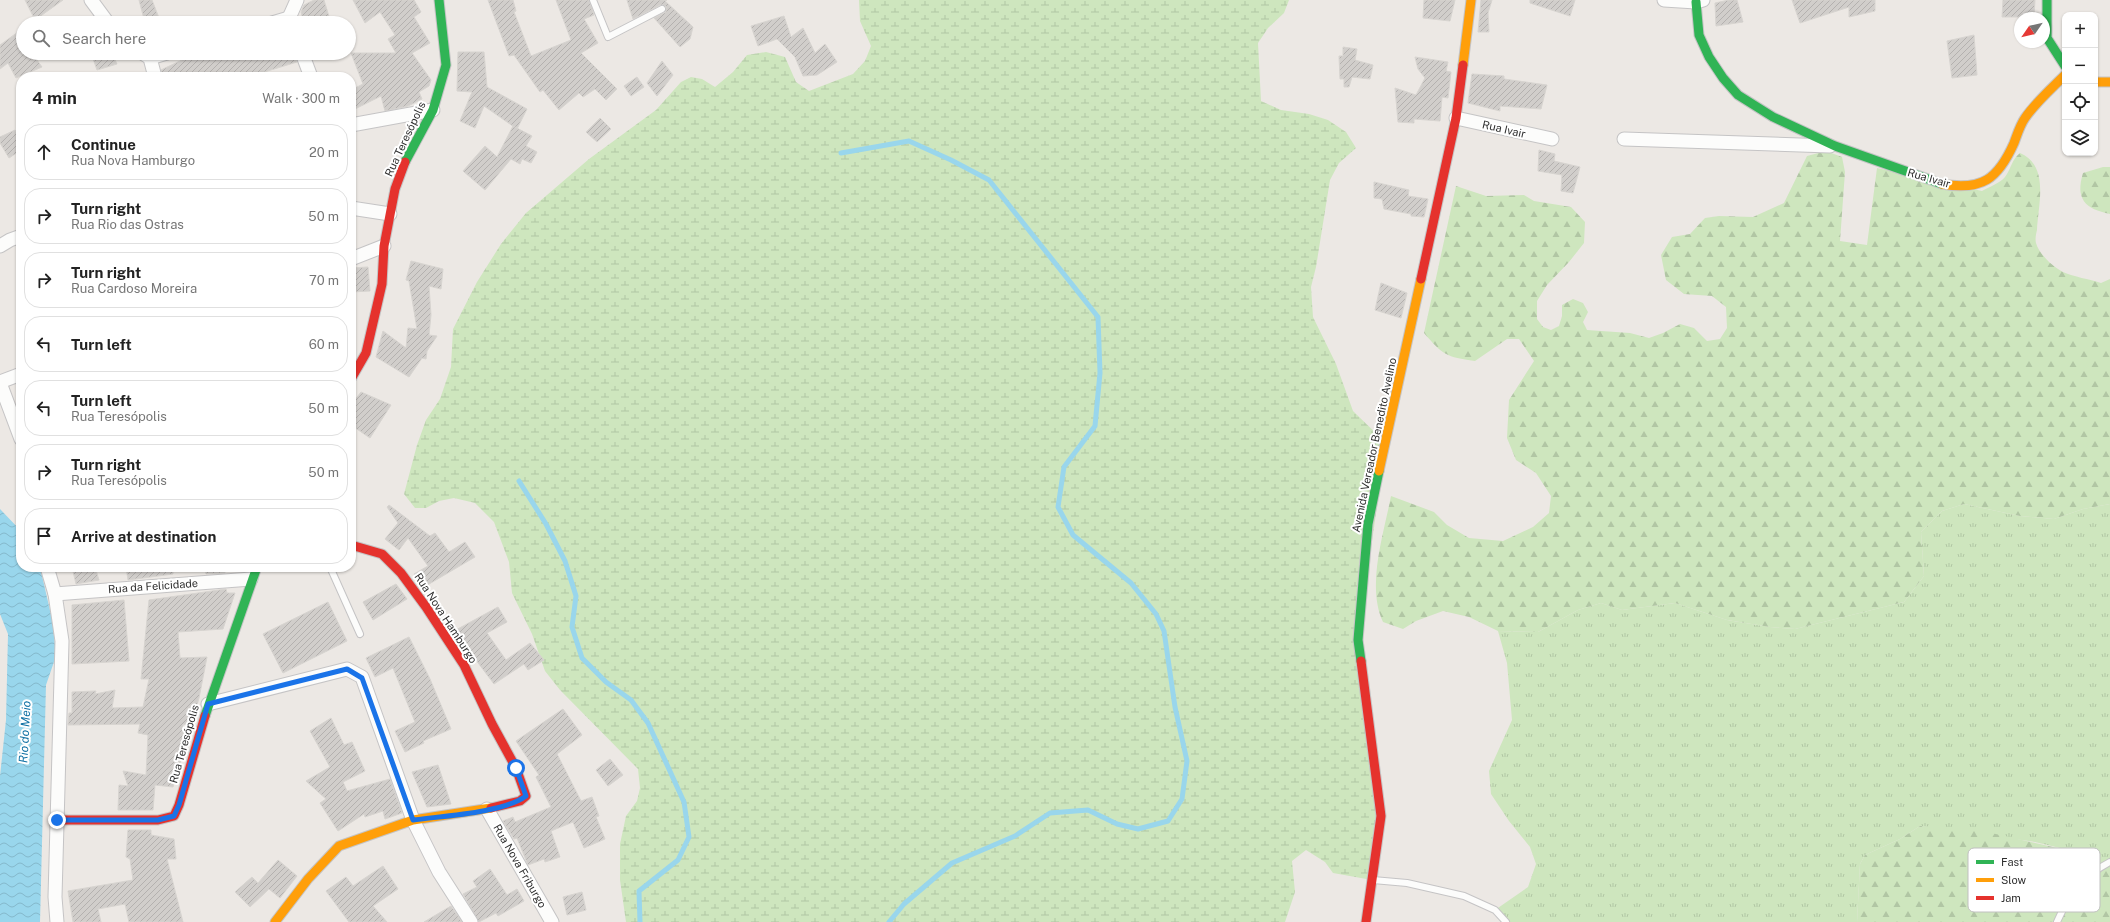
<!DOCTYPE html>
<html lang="en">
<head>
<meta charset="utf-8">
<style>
	body { margin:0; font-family:"Public Sans",sans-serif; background:#f6f6f6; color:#222 }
	.controls { position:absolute; right:12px; top:12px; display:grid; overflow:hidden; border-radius:8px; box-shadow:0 1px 3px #0004 }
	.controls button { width:36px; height:36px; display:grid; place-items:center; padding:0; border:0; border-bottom:1px solid #e0e0e0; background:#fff; color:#222; font:20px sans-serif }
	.compass { position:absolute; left:2014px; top:12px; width:36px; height:36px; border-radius:50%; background:#fff; box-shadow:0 1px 3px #0004; rotate:236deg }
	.stop { position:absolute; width:12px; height:12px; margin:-9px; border:3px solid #1a73e8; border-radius:50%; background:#fff }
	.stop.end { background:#1a73e8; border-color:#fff; box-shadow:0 1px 4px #0008 }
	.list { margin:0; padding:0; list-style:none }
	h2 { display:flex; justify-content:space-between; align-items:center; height:52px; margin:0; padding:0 16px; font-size:17px }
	h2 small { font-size:13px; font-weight:400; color:#767676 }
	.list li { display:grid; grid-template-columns:26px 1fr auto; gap:12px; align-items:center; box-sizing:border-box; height:56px; margin:0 8px 8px; padding:0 8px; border:1px solid #e0e0e0; border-radius:16px }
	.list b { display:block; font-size:15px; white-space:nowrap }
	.list p { margin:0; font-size:13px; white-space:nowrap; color:#767676 }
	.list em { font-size:13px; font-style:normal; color:#767676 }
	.icon { flex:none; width:22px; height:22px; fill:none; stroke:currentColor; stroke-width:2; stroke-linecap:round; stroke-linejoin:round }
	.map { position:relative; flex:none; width:2110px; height:922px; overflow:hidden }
	.search { position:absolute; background:#fff; box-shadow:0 1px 3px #0004; left:16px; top:16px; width:340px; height:44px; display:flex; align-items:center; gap:10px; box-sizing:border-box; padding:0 14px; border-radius:22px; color:#767676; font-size:15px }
	.panel { position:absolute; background:#fff; box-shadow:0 1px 3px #0004; left:16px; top:72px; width:340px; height:500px; border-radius:16px }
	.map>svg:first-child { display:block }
	.grass { fill:url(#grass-tufts) }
	.forest { fill:url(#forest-firs) }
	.wetland { fill:url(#wetland-marsh) }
	.water { fill:url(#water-waves) }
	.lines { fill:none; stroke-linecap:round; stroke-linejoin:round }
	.stream { stroke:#99d6ec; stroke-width:5 }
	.building { fill:url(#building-hatch); stroke:#d7d4d0 }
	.lane-casing { stroke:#c5c4c5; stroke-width:8 }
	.street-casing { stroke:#c5c4c5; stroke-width:15 }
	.fast-casing { stroke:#c5c4c5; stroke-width:11 }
	.slow-casing { stroke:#c5c4c5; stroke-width:11 }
	.jam-casing { stroke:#c5c4c5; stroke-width:11 }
	.lane { stroke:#fcfcfb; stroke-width:6 }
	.street { stroke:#fcfcfb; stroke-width:13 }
	.fast { stroke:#30b455; stroke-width:9 }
	.slow { stroke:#ff9f0a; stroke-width:9 }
	.jam { stroke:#e5322d; stroke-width:9 }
	.route { stroke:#1a73e8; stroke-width:5 }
	.labels { text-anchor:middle; stroke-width:4; stroke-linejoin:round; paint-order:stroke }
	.street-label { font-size:11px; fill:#2e2e2e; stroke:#fff }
	.water-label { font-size:12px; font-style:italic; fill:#0d6fa3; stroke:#fff }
	.key { fill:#fff; stroke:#c0c0c0; stroke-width:1 }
	.key-label { font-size:11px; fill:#2e2e2e }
</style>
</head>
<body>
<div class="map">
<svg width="2110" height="922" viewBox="0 0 2110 922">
	<defs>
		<pattern id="grass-tufts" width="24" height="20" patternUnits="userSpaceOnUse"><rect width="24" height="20" fill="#cee6be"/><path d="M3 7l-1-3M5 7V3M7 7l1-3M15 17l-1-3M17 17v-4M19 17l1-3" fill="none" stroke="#b1c6a4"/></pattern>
		<pattern id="forest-firs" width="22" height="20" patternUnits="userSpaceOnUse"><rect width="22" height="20" fill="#cee6be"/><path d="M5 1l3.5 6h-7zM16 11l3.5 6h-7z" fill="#b1c6a4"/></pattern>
		<pattern id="wetland-marsh" width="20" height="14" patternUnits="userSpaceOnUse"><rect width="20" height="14" fill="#cee6be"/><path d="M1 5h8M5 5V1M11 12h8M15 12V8" fill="none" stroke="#b1c6a4"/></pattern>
		<pattern id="water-waves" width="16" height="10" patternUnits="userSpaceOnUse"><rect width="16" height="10" fill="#99d6ec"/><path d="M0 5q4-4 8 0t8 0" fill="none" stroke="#84b8cb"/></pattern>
		<pattern id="building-hatch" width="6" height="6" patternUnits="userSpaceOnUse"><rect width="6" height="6" fill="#d1cecb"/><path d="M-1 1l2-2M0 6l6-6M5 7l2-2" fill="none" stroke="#b4b1af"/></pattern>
	</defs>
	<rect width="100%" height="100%" fill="#ece8e4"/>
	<!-- grass -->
	<path class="grass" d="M1964 504 2020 516 2054 519 2083 509 2110 504V857H2097L2035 842 1920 826 1900 839 1865 855 1860 864 1857 922H1506L1495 910 1528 887 1536 864 1530 847 1509 821 1491 794 1489 771 1512 720 1507 663 1498 631 1538 632 1578 610 1601 603 1622 610 1675 603 1727 620 1770 627 1795 629 1904 602 1924 576 1921 532 1942 511Z"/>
	<!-- forest -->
	<g class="forest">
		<path d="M1826 151 1842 157 1845 172 1840 241 1867 245 1877 168 1982 191C1989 187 2000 183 2005 177 2011 169 2012 159 2020 153 2050 166 2038 205 2037 230 2036 234 2035 239 2036 243 2039 254 2053 267 2063 272 2074 277 2089 279 2101 283L2110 279V504L2083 509 2054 519 2020 516 1964 504 1942 511 1921 532 1924 576 1904 602 1795 629 1770 627 1727 620 1675 603 1622 610 1601 603 1578 610 1538 632 1498 631 1469 617 1443 611 1416 621 1403 629 1383 622C1366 586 1384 533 1391 496L1434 512 1447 525 1469 538 1503 541 1533 527 1549 513 1551 496 1536 473 1516 460 1507 438 1509 400 1534 361 1519 339H1507L1475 361C1446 357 1443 355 1424 333L1456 186 1486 196 1524 195 1534 201 1571 207 1585 222 1584 243 1569 262 1547 285 1537 301V319L1543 327 1551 330 1559 326 1562 316V305L1573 299 1583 303 1588 312 1583 322 1587 330 1630 333 1649 338 1663 333 1680 324 1694 328 1707 341 1720 339 1727 328 1726 307 1712 296 1684 294 1666 280 1661 255 1672 237 1690 234 1705 218 1719 216 1753 217 1784 203 1807 156Z"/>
		<path d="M2103 167H2110V214C2085 209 2075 199 2083 173Z"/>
		<path d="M1920 826 1974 829 2097 857H2110V922H1857L1860 864 1865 855 1900 839Z"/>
	</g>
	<!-- wetland -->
	<path class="wetland" d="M859 0H1289L1284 13 1268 28 1258 43 1261 101 1281 110 1309 114 1328 120 1346 132 1356 148 1339 163 1330 180 1316 267 1311 287 1313 317 1336 364 1353 411 1386 443 1358 640 1381 816 1372 880 1333 873 1325 862 1306 850 1292 861 1295 892 1285 922H626L620 880V844L626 816 637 801 640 788 638 769 560 690 545 671 532 634 512 593 509 562 494 522 475 503 454 498 439 501 426 508H415L404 494 417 445 426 420 440 399 451 367 453 329 477 282 501 244 526 213 589 159 656 110 681 82 691 77 702 79 715 87 733 72 747 55 766 52 785 57 796 82 809 91 853 74 865 61 871 46 860 21Z"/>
	<!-- water -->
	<path class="water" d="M0 509 21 531V567H40L52 619 55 645V659L46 685 40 922H0V776L6 720 8 634 0 614Z"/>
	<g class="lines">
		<!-- stream -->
		<g class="stream">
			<path d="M841 153 909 141 951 160 989 180 1098 317 1100 373 1095 426 1064 467 1058 507 1073 535 1131 583 1156 614 1164 631 1175 707 1187 761 1182 799 1168 821 1138 829 1117 824 1088 810 1050 813 1015 836 952 863 904 904 889 922"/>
			<path d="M519 481 546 524 565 561 576 596 572 627 582 658 606 682 631 700 648 723 684 802 689 837 678 860 639 891 640 922"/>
		</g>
	</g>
	<!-- building -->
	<g class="building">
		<path d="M25 0H63L35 20Z"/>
		<path d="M139 0H152L161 23H145Z"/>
		<path d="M314 0H324L331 23H304L301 12 304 5Z"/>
		<path d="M353 0H414L421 12 414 17 430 43 412 53 431 80 429 86 419 92 422 99 408 106 385 111 381 96 351 111V90L363 84 351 53H396L388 39 395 35 380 12 365 23Z"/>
		<path d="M488 0H513L516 11 514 12 531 56 571 40 556 0H589L594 15 584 19 598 43 581 53 617 89 606 100 595 89 583 97 579 93 559 110 543 90 540 92 514 55 509 56Z"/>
		<path d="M627 0H667L665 1 693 27 690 39 680 47 654 18 666 12V7L664 5H660L633 19Z"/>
		<path d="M1424 0H1455L1450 21 1423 18Z"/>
		<path d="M1481 0H1492L1488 13 1489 32H1478Z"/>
		<path d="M1530 0H1575L1570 16 1530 3Z"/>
		<path d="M1729 0H1737L1743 22 1716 26 1715 3Z"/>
		<path d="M1792 0H1875V11L1849 17V7L1800 23Z"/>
		<path d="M2003 0H2035L2034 17H2002Z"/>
		<path d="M784 16 791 37 803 28 815 53 825 44 837 62 817 75 803 76 795 57 777 39 758 46 751 26Z"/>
		<path d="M18 32 23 40V53H32L42 67 16 78 8 63 0 69V45Z"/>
		<path d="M1974 35 1977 75 1952 78 1947 41Z"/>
		<path d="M1343 47 1357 49 1355 60 1373 65 1370 79 1352 77 1349 87H1344V79H1340L1339 56H1343Z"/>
		<path d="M458 52H484L487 87 527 109 517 129 484 106 475 128 460 121 472 92 457 91Z"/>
		<path d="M91 53H112L117 64 97 70Z"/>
		<path d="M200 53H294L297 62 248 77H163L161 70 182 60V59Z"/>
		<path d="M1415 57 1448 62 1446 71 1451 72 1448 98 1442 97 1440 121 1414 119V123L1398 122 1395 88 1416 95 1425 78 1418 69Z"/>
		<path d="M662 61 673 75 657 96 647 83Z"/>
		<path d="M1472 74 1504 76V79L1547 85 1541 109 1500 106V111L1468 103Z"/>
		<path d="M637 77 644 87 631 96 624 86Z"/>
		<path d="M600 118 611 129 597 142 586 132Z"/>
		<path d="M513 126 532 136 526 146 537 152 531 163 522 159 520 164 511 159 485 190 463 171 485 146 497 157Z"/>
		<path d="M15 130 21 142V150L9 158 0 143V137Z"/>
		<path d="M1539 150 1555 154 1554 161 1580 167 1573 193 1561 191 1562 175 1538 171Z"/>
		<path d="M1374 182 1409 190 1408 196 1428 199 1424 217 1411 216V214L1384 209 1382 199 1374 198Z"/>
		<path d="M411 261 443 269 441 289 429 286 431 315 429 335 437 336 427 351 426 359 422 358 409 377 376 357 383 331 406 348 408 328 417 329 409 281 406 280Z"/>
		<path d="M368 267 370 291 351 292V268Z"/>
		<path d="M1381 283 1407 293 1401 318 1375 310Z"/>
		<path d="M361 392 391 405 370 438 351 425V405Z"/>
		<path d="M389 505 430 536 435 533 449 552 465 542 475 557 424 587 414 574 428 566 408 538 399 550 385 539 398 523 387 507Z"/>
		<path d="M72 567H95L99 580 76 584Z"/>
		<path d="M126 567H173V574L128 580Z"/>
		<path d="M205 567H224L225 573 206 574Z"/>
		<path d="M396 584 407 599 373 620 363 602Z"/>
		<path d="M226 589 227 593H235L223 629 178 632 180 658 207 657 199 698 191 726 183 724 184 749 173 787 155 785 153 810H118L119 785 128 786 123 771 146 775 148 735 138 733 140 724 68 725 69 713H72V692L96 691 95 694 115 690 112 708 143 707 149 679H141L149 600Z"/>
		<path d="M124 600 129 661 72 664V605Z"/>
		<path d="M328 602 347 641 283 673 263 634Z"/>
		<path d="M498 607 507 622 487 633 506 660 530 643 544 660 528 670 524 664 494 684 454 631Z"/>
		<path d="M409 637 430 679 451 729 423 741 424 743 405 752 395 731 415 722 393 668 375 677 366 658Z"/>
		<path d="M563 709 582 735 557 754 581 801 592 797 599 816 596 817 605 839 584 848 573 822 551 831 560 857 545 862 544 859 528 865 517 838 514 839 503 821 513 817 515 822 551 807 536 777 539 775 516 741Z"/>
		<path d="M331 718 344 745 352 742 365 771 343 782 347 791 390 779 402 813 385 819 383 811 365 817 364 814 338 831 320 803 326 799 306 781 330 767 310 731Z"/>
		<path d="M610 759 623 775 608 786 596 770Z"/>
		<path d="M438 765 451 804 427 807 412 772Z"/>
		<path d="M128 830H151V835L174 839 176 859H167L183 922H129L125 904 98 909 101 922H73L68 891 133 880 130 859 126 857Z"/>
		<path d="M278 860 297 876 280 898 269 889 250 907 235 892 252 877 258 883Z"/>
		<path d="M383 866 398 889 373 906 387 922H349L326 891 346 877 353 886Z"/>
		<path d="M490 869 507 895 517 889 524 901 498 916 496 913 479 922 463 894 477 887 473 881Z"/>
		<path d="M582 892 586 910 567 915 563 897Z"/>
		<path d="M451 906 462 922H424Z"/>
	</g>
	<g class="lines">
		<defs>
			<g id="lane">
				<path d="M593 0 608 37 662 9"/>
				<path d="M330 567 360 634"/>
				<path d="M1373 880 1407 883 1464 896 1495 910 1506 922"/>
				<path d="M2057 922C2067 898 2086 874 2110 862"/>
			</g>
			<g id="street">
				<path d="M91 0 108 23"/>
				<path d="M1664 0 1696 2 1703 0"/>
				<path d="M272 23 289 18"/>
				<path d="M291 23 289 18 297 0"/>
				<path d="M142 53 150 58 155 77"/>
				<path d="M302 53 311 77"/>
				<path d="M150 58 167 53"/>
				<path d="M1456 118 1552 139"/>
				<path d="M351 125 433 110"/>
				<path d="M1624 139 1830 146"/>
				<path d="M351 208 390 214"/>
				<path d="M0 246 10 240 21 236"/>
				<path d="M351 259 384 246"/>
				<path d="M0 382 21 374"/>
				<path d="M0 383 21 439"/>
				<path d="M47 567 55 594 62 641 55 897 57 922"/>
				<path d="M55 594 251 579"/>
				<path d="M208 704 347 669 362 677 413 820 439 872 471 922"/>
				<path d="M487 809 552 922"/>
			</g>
			<g id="fast">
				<path d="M2047 0V38L2065 66"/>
				<path d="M1696 2 1699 35 1709 57 1723 78 1738 95 1773 117 1835 146 1942 184"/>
				<path d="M405 162 433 110 446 65 439 0"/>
				<path d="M1361 661 1358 640 1368 524 1379 471"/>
				<path d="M205 716 257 567"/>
			</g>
			<g id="slow">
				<path d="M1463 65 1471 0"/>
				<path d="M2095 82H2110"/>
				<path d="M1942 184C1982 191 1998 179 2014 143 2017 135 2020 125 2025 118 2036 102 2051 89 2065 75"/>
				<path d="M1379 471 1421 279"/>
				<path d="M275 922 308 879 339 846 413 820 491 808"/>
			</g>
			<g id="jam">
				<path d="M1421 279 1456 118 1463 65"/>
				<path d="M351 379 366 353 382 284 384 246 395 189 405 162"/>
				<path d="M351 545 382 554 401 573 426 607 464 665 492 724 516 768 526 796 520 801 491 808"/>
				<path d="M1361 661 1381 816 1366 922"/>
				<path d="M57 820H158L174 816 179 805 205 716"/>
			</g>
		</defs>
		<!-- lane casing -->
		<use href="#lane" class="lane-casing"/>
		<!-- street casing -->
		<use href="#street" class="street-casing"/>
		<!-- fast casing -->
		<use href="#fast" class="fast-casing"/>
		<!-- slow casing -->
		<use href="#slow" class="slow-casing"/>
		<!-- jam casing -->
		<use href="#jam" class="jam-casing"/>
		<!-- lane -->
		<use href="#lane" class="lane"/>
		<!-- street -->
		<use href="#street" class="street"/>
		<!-- fast -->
		<use href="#fast" class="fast"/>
		<!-- slow -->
		<use href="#slow" class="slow"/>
		<!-- jam -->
		<use href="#jam" class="jam"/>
	</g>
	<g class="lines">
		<!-- route -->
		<path class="route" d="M57 820H158L174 816 179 805 208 704 347 669 362 678 413 820C442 816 503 813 526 796L516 768"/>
	</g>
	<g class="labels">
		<!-- street labels -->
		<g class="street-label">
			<text transform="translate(1504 129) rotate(13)" y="4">Rua Ivair</text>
			<text transform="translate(405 139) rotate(-65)" y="4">Rua Teresópolis</text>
			<text transform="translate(1929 178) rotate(16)" y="4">Rua Ivair</text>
			<text transform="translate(1374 445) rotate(-78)" y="4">Avenida Vereador Benedito Avelino</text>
			<text transform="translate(153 586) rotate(-4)" y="4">Rua da Felicidade</text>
			<text transform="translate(446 618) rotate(57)" y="4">Rua Nova Hamburgo</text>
			<text transform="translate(184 744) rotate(-74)" y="4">Rua Teresópolis</text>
			<text transform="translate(520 866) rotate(60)" y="4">Rua Nova Friburgo</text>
		</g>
		<!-- water labels -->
		<g class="water-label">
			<text transform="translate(25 732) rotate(-87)" y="4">Rio do Meio</text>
		</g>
	</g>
	<!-- legend -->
	<rect x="1968" y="848" width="132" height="64" rx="6" class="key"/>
	<rect x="1976" y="860" width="18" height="4" fill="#30b455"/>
	<rect x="1976" y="878" width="18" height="4" fill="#ff9f0a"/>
	<rect x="1976" y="896" width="18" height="4" fill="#e5322d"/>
	<g class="key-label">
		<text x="2001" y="866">Fast</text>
		<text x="2001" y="884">Slow</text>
		<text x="2001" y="902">Jam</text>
	</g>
</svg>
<div class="controls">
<button>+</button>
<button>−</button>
<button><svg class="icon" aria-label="locate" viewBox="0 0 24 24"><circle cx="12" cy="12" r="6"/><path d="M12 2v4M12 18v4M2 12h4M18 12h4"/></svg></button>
<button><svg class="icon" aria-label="layers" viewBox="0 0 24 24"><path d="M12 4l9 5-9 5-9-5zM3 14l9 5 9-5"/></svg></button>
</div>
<svg class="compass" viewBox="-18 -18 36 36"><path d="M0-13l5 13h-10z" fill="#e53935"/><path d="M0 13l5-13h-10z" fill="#767676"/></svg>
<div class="stop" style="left:516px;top:768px"></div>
<div class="stop end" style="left:57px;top:820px"></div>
<div class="search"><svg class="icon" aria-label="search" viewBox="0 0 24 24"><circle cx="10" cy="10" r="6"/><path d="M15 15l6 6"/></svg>Search here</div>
<section class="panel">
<h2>4 min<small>Walk · 300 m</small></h2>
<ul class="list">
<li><svg class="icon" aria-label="ahead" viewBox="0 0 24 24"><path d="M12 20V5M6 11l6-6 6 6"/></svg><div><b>Continue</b><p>Rua Nova Hamburgo</p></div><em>20 m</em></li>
<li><svg class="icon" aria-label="right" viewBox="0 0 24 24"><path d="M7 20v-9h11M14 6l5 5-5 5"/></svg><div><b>Turn right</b><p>Rua Rio das Ostras</p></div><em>50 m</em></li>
<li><svg class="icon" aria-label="right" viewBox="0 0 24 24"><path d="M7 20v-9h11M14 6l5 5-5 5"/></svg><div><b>Turn right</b><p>Rua Cardoso Moreira</p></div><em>70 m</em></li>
<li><svg class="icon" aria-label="left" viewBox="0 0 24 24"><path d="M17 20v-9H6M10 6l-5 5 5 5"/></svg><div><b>Turn left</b></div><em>60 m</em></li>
<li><svg class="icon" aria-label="left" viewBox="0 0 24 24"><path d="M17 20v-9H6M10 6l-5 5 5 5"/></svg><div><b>Turn left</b><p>Rua Teresópolis</p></div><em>50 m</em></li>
<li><svg class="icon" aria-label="right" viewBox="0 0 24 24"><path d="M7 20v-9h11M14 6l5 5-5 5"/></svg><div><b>Turn right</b><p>Rua Teresópolis</p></div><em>50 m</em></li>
<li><svg class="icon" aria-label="arrive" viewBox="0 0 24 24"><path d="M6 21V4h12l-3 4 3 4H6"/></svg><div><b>Arrive at destination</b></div></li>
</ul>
</section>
</div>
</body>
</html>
